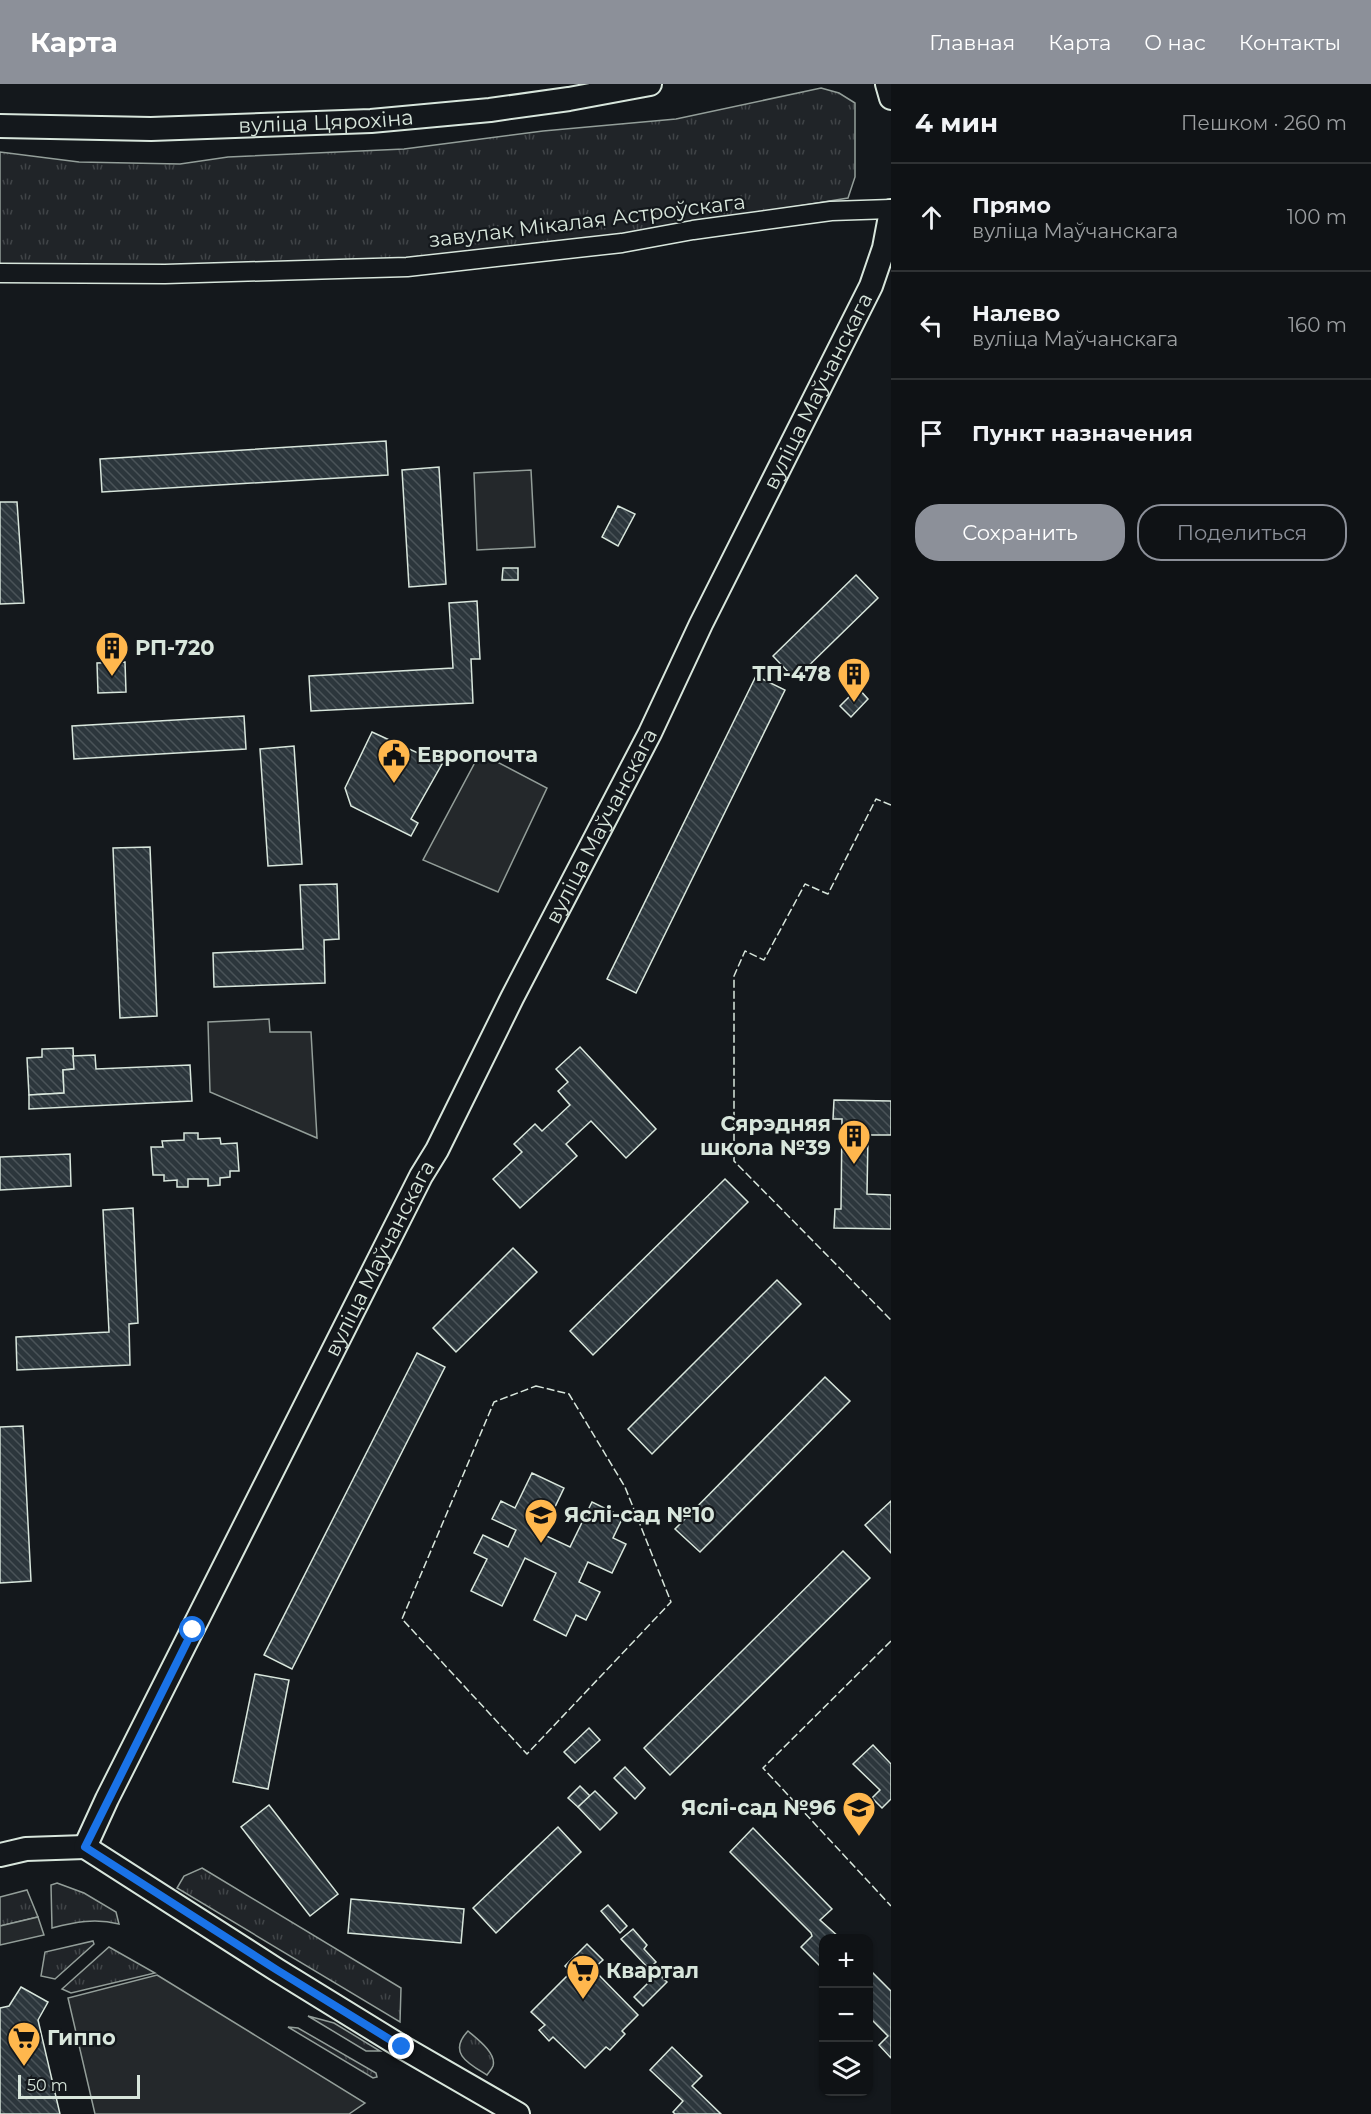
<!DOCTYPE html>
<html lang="ru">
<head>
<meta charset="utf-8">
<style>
	body { margin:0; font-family:Montserrat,sans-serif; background:#181b1e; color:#f1f3f6 }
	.controls { position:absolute; right:18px; bottom:18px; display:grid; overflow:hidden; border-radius:12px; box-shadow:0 2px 4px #0004 }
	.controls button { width:54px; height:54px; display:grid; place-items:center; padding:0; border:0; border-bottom:2px solid #2f3234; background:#0f1215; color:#f1f3f6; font:30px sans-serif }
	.scale { position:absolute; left:18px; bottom:15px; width:122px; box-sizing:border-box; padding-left:6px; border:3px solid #d8e6dc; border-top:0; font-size:16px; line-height:21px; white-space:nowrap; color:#d8e6dc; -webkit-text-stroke:4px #14181c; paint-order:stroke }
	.stop { position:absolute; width:18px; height:18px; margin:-14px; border:4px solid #1a73e8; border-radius:50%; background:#fff }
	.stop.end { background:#1a73e8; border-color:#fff; box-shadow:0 2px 6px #0008 }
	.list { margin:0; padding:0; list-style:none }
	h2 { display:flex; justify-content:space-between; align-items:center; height:78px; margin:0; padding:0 24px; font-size:26px }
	h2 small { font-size:20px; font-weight:400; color:#9b9ea0 }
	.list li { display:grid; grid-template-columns:39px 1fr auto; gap:18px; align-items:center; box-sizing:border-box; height:108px; padding:0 24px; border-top:2px solid #2f3234 }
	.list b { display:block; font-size:22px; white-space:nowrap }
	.list p { margin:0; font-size:20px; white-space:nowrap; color:#9b9ea0 }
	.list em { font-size:20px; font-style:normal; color:#9b9ea0 }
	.actions { display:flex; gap:12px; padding:18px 24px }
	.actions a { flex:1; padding:14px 0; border:2px solid #8c9099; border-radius:24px; text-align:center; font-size:21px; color:#8c9099 }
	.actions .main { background:#8c9099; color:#fff }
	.icon { flex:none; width:33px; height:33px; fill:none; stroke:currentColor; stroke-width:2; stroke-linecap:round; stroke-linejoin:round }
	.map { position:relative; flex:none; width:891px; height:2030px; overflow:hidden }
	header { display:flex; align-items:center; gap:36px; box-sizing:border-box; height:84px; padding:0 30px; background:#8c9099; color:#fff }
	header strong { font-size:28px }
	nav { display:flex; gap:33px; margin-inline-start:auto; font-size:21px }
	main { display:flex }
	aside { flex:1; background:#0f1215 }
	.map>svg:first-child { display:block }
	.grass { fill:url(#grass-tufts); stroke:#939e99; stroke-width:1.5 }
	.parking { fill:#24282b; stroke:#939e99; stroke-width:1.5 }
	.building { fill:url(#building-back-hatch); stroke:#d8e6dc; stroke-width:1.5 }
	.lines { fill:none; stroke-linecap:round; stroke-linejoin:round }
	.minor-casing { stroke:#d8e6dc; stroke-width:21 }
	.major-casing { stroke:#d8e6dc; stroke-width:26 }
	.minor { stroke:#14181c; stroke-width:18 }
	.major { stroke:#14181c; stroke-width:22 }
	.fence { stroke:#d8e6dc; stroke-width:1.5; stroke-dasharray:8 3; stroke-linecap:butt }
	.route { stroke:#1a73e8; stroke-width:8 }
	.labels { text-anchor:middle; stroke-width:4.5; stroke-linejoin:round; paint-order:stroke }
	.street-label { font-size:21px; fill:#d8e6dc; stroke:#14181c }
	.poi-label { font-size:21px; font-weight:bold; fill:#d8e6dc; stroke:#14181c; text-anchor:start }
</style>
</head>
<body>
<header>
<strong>Карта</strong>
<nav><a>Главная</a><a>Карта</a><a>О нас</a><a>Контакты</a></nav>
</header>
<main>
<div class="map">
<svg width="891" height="2030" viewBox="0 0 891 2030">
	<defs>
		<pattern id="grass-tufts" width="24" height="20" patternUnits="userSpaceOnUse" patternTransform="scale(1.5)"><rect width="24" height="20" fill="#202428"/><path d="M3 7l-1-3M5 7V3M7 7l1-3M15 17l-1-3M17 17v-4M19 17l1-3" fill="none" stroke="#404447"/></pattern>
		<pattern id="building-back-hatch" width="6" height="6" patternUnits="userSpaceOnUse" patternTransform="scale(1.5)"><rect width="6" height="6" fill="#2c363c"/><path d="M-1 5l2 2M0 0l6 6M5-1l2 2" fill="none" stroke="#4a5358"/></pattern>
	</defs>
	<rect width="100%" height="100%" fill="#14181c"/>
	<!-- grass -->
	<g class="grass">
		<path d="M821 4 839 9 855 19V93L848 114 496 171 153 186 0 182V68L79 78 180 80 228 73 404 65 543 47 676 35Z"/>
		<path d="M202 1784 401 1904 400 1938 177 1804 184 1792Z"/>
		<path d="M57 1799 84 1809 116 1828 119 1840C95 1834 75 1838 52 1844L51 1801Z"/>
		<path d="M27 1806 38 1833 0 1842V1813Z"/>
		<path d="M93 1857 94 1860 55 1895 41 1892 45 1868Z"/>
		<path d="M109 1863 155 1889 71 1909 62 1905Z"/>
		<path d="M308 1932 334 1939 380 1967H366Z"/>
		<path d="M288 1943 298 1944 376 1989 377 1993 373 1994Z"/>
		<path d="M468 1947C476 1954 497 1969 493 1982 492 1985 489 1988 487 1991 469 1980 447 1969 468 1947Z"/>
	</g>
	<!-- parking -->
	<g class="parking">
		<path d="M531 386 535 463 477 466 474 389Z"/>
		<path d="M480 669 547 704 498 808 423 776Z"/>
		<path d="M269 935 270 948H311L317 1054 210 1008 208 938Z"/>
		<path d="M38 1833 44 1851 0 1861V1842Z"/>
		<path d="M157 1891 253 1950 365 2019 349 2030H95L68 1914Z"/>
	</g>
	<!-- building -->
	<g class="building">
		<path d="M386 357 388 391 102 408 100 375Z"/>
		<path d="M439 383 446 500 409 503 402 386Z"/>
		<path d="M0 418H17L24 519 0 520Z"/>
		<path d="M618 422 635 430 618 462 602 453Z"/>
		<path d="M503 484H518V496H502Z"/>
		<path d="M856 491 878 514 795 595 773 572Z"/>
		<path d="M477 517 480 575H471L473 619 311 627 309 592 453 584 449 519Z"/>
		<path d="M125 578 126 608 98 609 97 579Z"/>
		<path d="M756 592 785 606 636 909 607 895Z"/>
		<path d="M858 604 868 615 851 633 840 622Z"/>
		<path d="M244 632 246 665 74 675 72 642Z"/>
		<path d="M372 648 442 680 411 735 418 739 411 752 351 722 345 704Z"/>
		<path d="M294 662 302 780 268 782 260 665Z"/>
		<path d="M150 763 157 932 120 934 113 764Z"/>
		<path d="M337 800 339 855 324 856 325 899 214 903 213 869 303 865 300 801Z"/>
		<path d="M580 963 656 1045 626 1074 591 1037 566 1060 577 1072 520 1124 493 1095 522 1068 514 1060 535 1040 542 1047 570 1021 558 1007 568 998 556 985Z"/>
		<path d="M73 964 74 985 63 986 64 1009 29 1011 27 974 42 973V965Z"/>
		<path d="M95 971 96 985 190 981 192 1017 29 1025V1011L64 1009 63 986 74 985 73 972Z"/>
		<path d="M834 1016 891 1017V1051H868L867 1110 891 1111V1145L834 1144 835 1125H841L842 1035H833Z"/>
		<path d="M184 1049H198V1055L220 1054 221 1060 237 1059 239 1087H230V1093L220 1094V1101L208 1102V1095H188V1103H177V1096L164 1097V1091H153L151 1063H163L162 1057 184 1056Z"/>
		<path d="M70 1070 71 1102 0 1106V1073Z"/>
		<path d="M725 1095 748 1118 593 1271 570 1247Z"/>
		<path d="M133 1124 138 1239 129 1240 130 1281 17 1286 16 1253 109 1248 103 1126Z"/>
		<path d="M513 1164 537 1188 456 1268 433 1244Z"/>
		<path d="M777 1196 801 1220 652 1370 628 1345Z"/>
		<path d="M417 1269 445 1283 292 1585 264 1571Z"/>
		<path d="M825 1293 850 1317 700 1468 675 1445Z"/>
		<path d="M23 1342 31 1497 0 1499V1343Z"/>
		<path d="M532 1389 564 1404 542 1450 570 1463 592 1418 623 1433 613 1454 626 1460 612 1489 588 1478 579 1498 600 1508 586 1536 576 1531 566 1552 534 1536 556 1489 525 1474 502 1522 471 1507 487 1475 474 1469 483 1451 508 1463 516 1446 492 1435 501 1417 515 1424Z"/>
		<path d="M891 1417V1469L865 1441Z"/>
		<path d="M843 1467 870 1494 670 1691 644 1664Z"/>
		<path d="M255 1590 289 1596 268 1705 233 1698Z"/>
		<path d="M589 1644 600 1656 575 1679 564 1668Z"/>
		<path d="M873 1661 891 1680V1715L882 1724 872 1714 880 1706 853 1680Z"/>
		<path d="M625 1683 645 1704 635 1715 614 1694Z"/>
		<path d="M580 1702 590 1712 578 1723 568 1714Z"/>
		<path d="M595 1707 617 1729 600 1746 578 1723Z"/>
		<path d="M269 1721 338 1810 310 1832 241 1743Z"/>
		<path d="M558 1743 581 1768 496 1849 473 1824Z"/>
		<path d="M753 1744 832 1825 820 1836 840 1854H824V1886L801 1863 812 1852 811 1849 730 1768Z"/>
		<path d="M351 1815 464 1825 461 1859 348 1849Z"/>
		<path d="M608 1821 627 1842 620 1849 601 1827Z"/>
		<path d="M633 1845 647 1861 644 1865 656 1878 649 1885 621 1855Z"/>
		<path d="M587 1860 603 1876 593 1885 638 1931 622 1947 625 1950 610 1966 606 1963 585 1984 553 1953 549 1957 539 1946 545 1941 531 1928 571 1888 565 1882Z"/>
		<path d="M868 1884 891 1907V1974L879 1961 888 1952 868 1932Z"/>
		<path d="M658 1889 667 1898 643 1922 634 1913Z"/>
		<path d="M21 1903 48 1918 38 1936 60 2030H0V1924L9 1922Z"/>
		<path d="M672 1963 702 1992 692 2002 721 2030H675L673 2028 683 2017 650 1986Z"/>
	</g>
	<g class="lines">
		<defs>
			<path id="minor" d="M0 189 165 190 407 183 622 159 693 146 831 127 891 125"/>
			<g id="major">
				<path d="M887 0 891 14"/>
				<path id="s1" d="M0 42 151 45 371 37 490 26 569 15 650 0"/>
				<path d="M0 1771 26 1765 85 1763"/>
				<path id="s2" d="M518 2030 402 1963 277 1886 85 1763 107 1715 421 1092 437 1066 512 914 650 649 701 540 871 202 884 164 891 127"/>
			</g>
		</defs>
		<!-- minor casing -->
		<use href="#minor" class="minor-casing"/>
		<!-- major casing -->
		<use href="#major" class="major-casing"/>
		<!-- minor -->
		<use href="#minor" class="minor"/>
		<!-- major -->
		<use href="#major" class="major"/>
		<!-- fence -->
		<g class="fence">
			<path d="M891 721 876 715 828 810 805 800 764 876 745 867 734 892V1077L891 1236"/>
			<path d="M536 1302 569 1310 625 1403 671 1518 527 1670 402 1535 494 1318Z"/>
			<path d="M891 1557 763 1684 891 1822"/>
		</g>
	</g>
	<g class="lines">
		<!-- route -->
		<path class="route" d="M193 1546 85 1763 277 1886 402 1963"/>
	</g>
	<!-- icons -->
	<defs>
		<symbol id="building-pin" viewBox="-11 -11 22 30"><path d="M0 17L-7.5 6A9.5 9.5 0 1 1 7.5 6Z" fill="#ffb74d" stroke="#14181c"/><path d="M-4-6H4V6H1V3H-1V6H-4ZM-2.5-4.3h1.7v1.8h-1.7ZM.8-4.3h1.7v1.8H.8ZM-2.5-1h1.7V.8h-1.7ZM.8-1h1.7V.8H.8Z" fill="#111"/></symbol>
		<symbol id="civic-pin" viewBox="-11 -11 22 30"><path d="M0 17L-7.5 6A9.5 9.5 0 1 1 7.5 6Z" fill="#ffb74d" stroke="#14181c"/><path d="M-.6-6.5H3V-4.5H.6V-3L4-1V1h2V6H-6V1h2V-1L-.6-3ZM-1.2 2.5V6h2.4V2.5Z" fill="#111"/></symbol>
		<symbol id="school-pin" viewBox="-11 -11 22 30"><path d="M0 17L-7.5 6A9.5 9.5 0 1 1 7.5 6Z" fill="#ffb74d" stroke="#14181c"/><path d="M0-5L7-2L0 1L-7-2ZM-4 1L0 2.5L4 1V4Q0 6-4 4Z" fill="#111"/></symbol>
		<symbol id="supermarket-pin" viewBox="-11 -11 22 30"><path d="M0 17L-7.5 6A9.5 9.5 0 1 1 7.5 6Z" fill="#ffb74d" stroke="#14181c"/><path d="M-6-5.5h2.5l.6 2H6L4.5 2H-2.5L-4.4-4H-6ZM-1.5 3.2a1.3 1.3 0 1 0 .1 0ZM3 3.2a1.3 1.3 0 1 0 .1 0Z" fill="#111"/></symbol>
	</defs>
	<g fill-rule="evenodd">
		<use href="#building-pin" x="93" y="545" width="38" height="52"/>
		<use href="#building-pin" x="835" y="571" width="38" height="52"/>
		<use href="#civic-pin" x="375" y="652" width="38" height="52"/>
		<use href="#building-pin" x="835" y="1033" width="38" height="52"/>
		<use href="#school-pin" x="522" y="1412" width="38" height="52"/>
		<use href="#school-pin" x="840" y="1705" width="38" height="52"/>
		<use href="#supermarket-pin" x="564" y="1868" width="38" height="52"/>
		<use href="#supermarket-pin" x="5" y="1935" width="38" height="52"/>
	</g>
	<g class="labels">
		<!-- street labels -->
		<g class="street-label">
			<text dy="7" stroke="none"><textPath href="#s1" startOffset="326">вуліца Цярохіна</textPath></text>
			<text transform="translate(587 137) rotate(-7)" y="7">завулак Мікалая Астроўскага</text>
			<text dy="7" stroke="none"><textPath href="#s2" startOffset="2139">вуліца Маўчанскага</textPath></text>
			<text dy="7" stroke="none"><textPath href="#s2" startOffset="1653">вуліца Маўчанскага</textPath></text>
			<text dy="7" stroke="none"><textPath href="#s2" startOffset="1167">вуліца Маўчанскага</textPath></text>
		</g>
		<!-- poi labels -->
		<g class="poi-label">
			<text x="135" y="571">РП-720</text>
			<text x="831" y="597" text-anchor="end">ТП-478</text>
			<text x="417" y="678">Европочта</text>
			<text x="831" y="1047" text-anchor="end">Сярэдняя<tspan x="831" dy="24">школа №39</tspan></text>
			<text x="564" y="1438">Яслі-сад №10</text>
			<text x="836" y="1731" text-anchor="end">Яслі-сад №96</text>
			<text x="606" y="1894">Квартал</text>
			<text x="47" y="1961">Гиппо</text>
		</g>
	</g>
</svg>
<div class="controls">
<button>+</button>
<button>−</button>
<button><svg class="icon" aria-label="layers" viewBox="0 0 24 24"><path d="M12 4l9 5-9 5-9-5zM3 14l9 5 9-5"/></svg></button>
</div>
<div class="scale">50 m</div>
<div class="stop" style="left:193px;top:1546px"></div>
<div class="stop end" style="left:402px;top:1963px"></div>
</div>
<aside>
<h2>4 мин<small>Пешком · 260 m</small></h2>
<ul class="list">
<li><svg class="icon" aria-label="ahead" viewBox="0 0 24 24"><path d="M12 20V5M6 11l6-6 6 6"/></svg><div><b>Прямо</b><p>вуліца Маўчанскага</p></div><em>100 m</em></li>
<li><svg class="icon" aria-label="left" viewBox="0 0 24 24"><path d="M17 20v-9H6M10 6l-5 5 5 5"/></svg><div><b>Налево</b><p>вуліца Маўчанскага</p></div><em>160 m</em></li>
<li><svg class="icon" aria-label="arrive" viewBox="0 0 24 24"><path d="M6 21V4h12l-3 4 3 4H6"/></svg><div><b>Пункт назначения</b></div></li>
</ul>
<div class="actions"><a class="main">Сохранить</a><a>Поделиться</a></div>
</aside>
</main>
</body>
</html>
